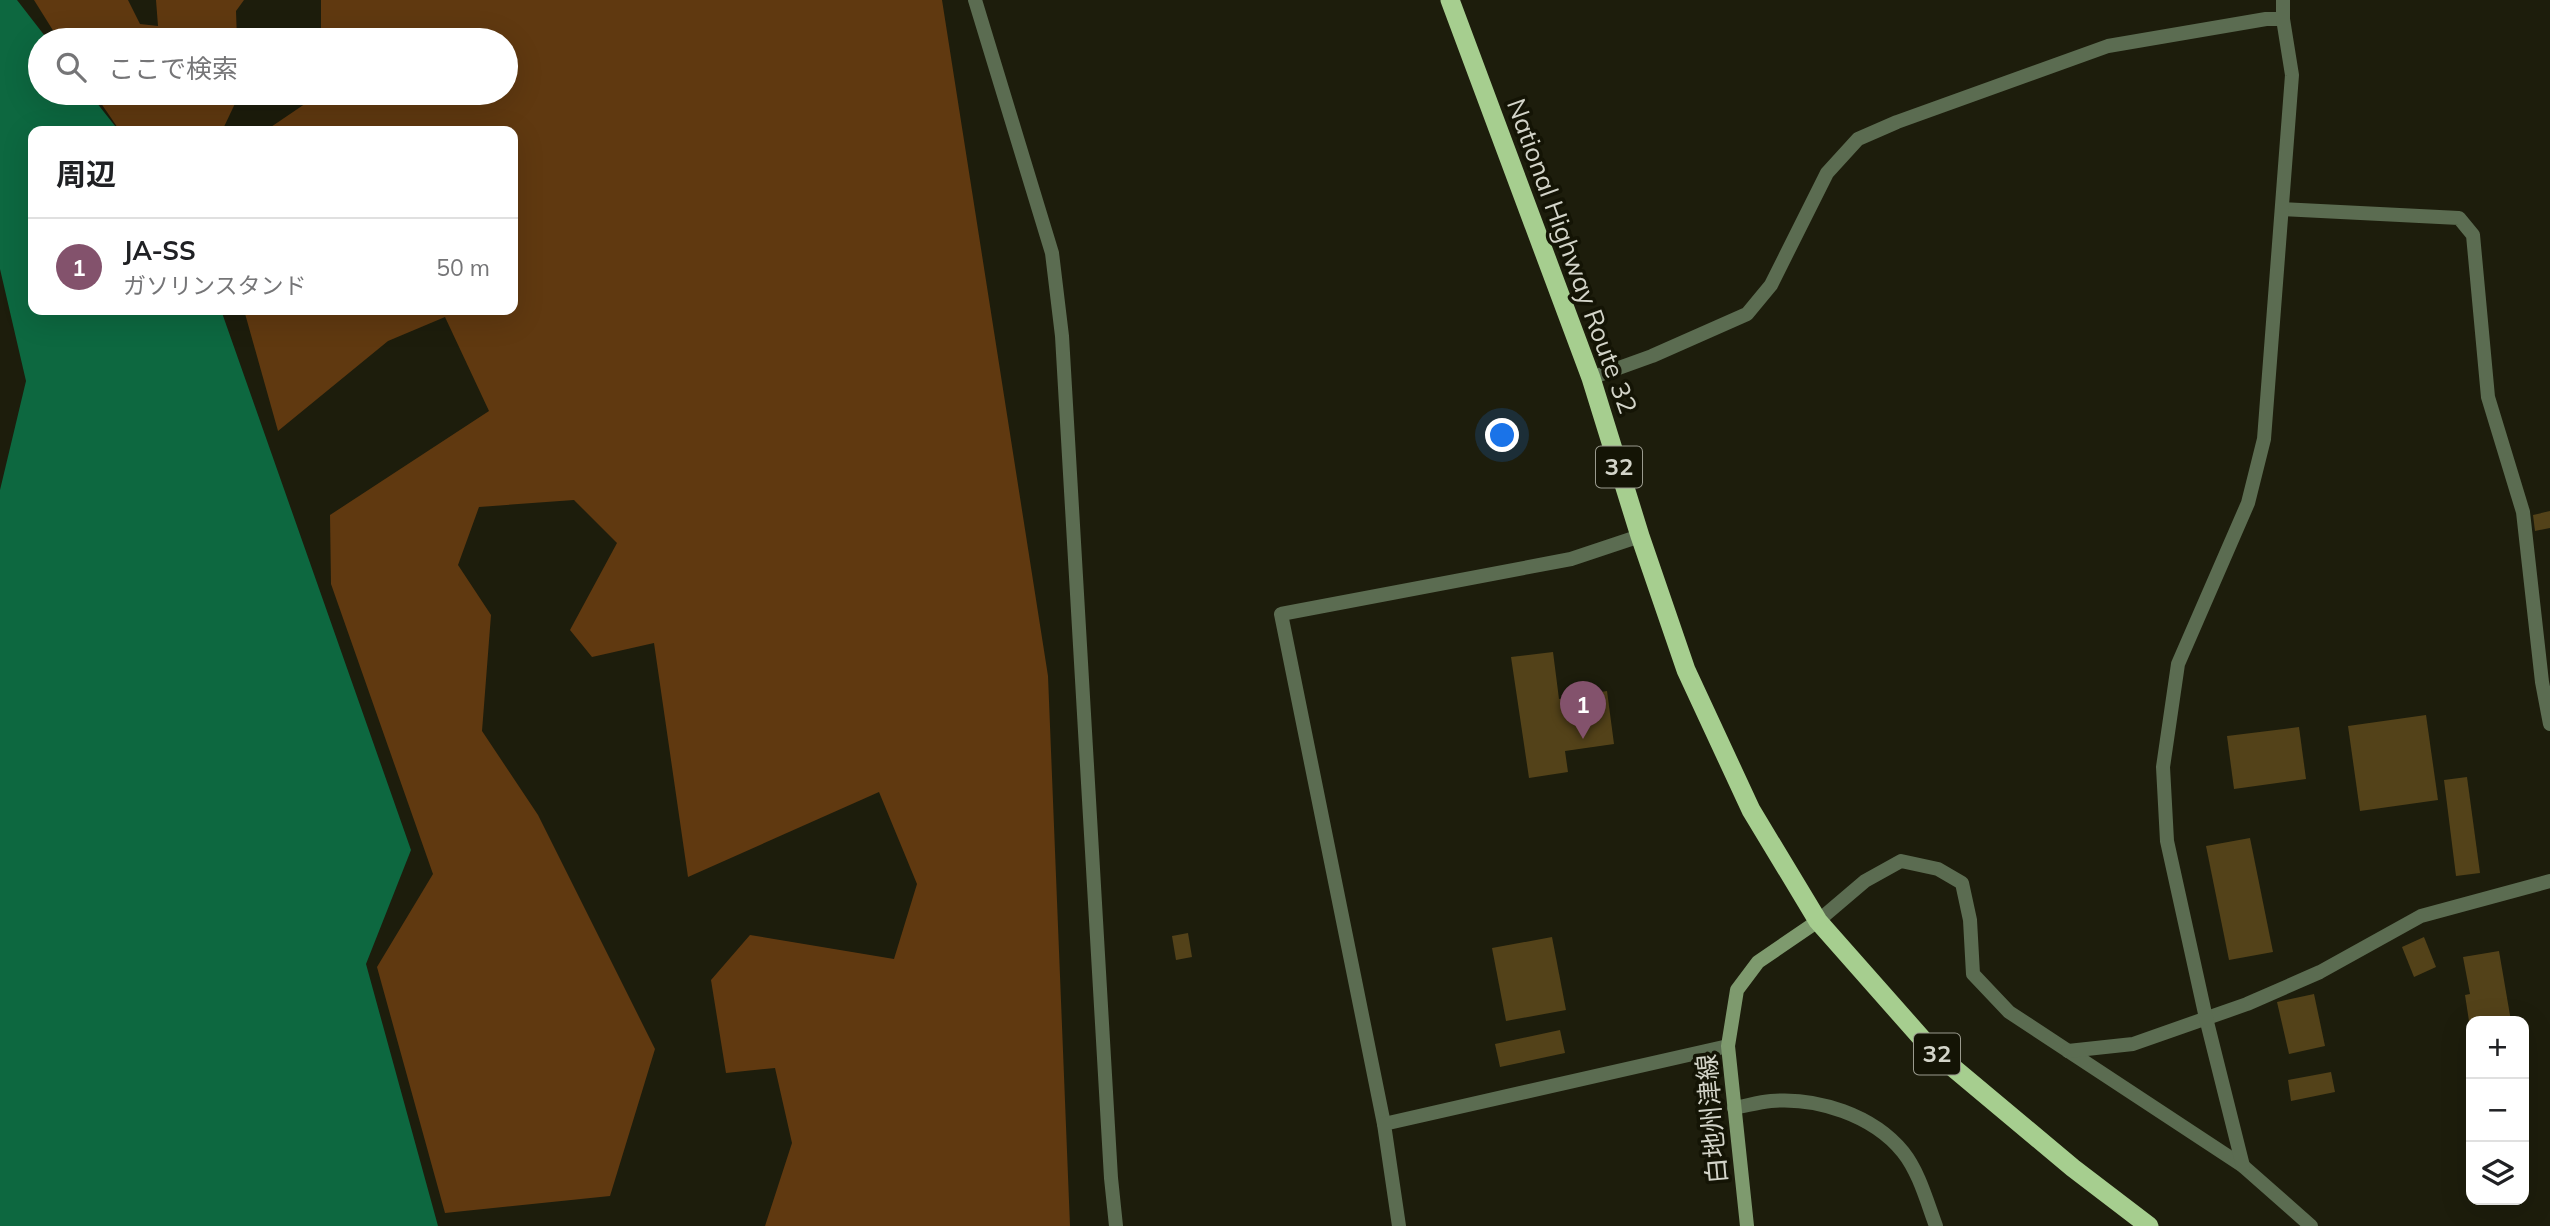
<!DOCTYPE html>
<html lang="ja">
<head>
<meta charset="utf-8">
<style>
	body { margin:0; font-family:Mulish,"Noto Sans JP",sans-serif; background:#f6f6f6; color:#202124 }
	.controls { position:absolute; right:21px; bottom:21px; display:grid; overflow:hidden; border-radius:14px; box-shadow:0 7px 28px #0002 }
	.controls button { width:63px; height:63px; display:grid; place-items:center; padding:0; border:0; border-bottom:2px solid #e0e0e0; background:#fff; color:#202124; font:35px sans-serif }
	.you { position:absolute; left:1503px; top:436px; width:24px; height:24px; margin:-18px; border:5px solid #fff; border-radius:50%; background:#1a73e8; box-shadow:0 0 0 10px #1a73e833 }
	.badge { display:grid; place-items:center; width:46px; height:46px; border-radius:50%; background:#83526c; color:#fff; font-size:23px; font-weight:700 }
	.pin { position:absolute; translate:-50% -58px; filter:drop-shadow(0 2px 4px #0008) }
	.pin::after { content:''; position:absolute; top:37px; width:24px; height:21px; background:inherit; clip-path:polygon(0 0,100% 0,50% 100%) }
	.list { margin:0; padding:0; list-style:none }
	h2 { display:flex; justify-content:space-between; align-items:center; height:91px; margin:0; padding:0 28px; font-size:30px }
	h2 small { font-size:23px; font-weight:400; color:#757577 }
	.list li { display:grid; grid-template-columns:46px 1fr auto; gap:21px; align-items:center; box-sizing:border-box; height:98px; padding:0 28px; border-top:2px solid #e0e0e0 }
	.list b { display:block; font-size:26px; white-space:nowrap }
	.list p { margin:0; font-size:23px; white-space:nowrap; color:#757577 }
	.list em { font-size:23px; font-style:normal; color:#757577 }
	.icon { flex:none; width:38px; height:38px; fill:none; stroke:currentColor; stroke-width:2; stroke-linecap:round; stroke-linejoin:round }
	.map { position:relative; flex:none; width:2550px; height:1226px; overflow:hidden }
	.search { position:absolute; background:#fff; box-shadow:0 7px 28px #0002; left:28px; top:28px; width:490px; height:77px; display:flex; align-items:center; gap:18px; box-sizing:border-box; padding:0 24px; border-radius:38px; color:#757577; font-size:26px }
	.panel { position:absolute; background:#fff; box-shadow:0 7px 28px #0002; left:28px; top:126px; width:490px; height:189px; border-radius:14px }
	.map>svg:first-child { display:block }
	.green { fill:#603910 }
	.water { fill:#0d6840 }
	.building { fill:#534219 }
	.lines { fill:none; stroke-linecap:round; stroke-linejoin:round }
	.minor { stroke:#5b6c51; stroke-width:14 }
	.tertiary { stroke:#5b6c51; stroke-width:14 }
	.secondary { stroke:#7e9a6e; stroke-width:14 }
	.trunk { stroke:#a6ce8f; stroke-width:19 }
	.labels { text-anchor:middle; stroke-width:7; stroke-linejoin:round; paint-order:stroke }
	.shield { fill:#141405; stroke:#9a9a8e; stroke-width:2 }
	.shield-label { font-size:24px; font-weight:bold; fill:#d3d4c9 }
	.street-label { font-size:26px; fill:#d3d4c9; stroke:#141405 }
</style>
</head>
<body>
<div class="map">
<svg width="2550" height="1226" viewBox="0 0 2550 1226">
	<rect width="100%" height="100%" fill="#1d1d0c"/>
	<!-- green -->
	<g class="green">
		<path d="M34 0H128L140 24 158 26 156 0H244L236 11 237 40H59Z"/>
		<path d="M321 0H942L1048 676 1070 1226H765L792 1143 775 1068 726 1073 711 980 750 935 894 959 917 884 879 792 688 877 654 643 592 657 570 630 617 543 574 500 479 507 458 565 491 615 482 731 538 815 655 1049 610 1196 445 1213 377 967 433 874 331 584 330 515 489 411 445 317 388 341 278 431 244 310H513V131H265L321 93H506V40H321Z"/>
		<path d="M94 93H240L222 131H120Z"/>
	</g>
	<!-- water -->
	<path class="water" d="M0 0H17L48 40H40V93H89L119 131H33V310H221L411 850 366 964 438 1226H0V490L26 381 0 269Z"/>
	<!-- building -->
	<g class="building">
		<path d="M2550 511V528L2535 531 2533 515Z"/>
		<path d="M1553 652 1559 699 1607 691 1614 744 1565 751 1568 772 1529 778 1511 657Z"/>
		<path d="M2426 715 2438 800 2360 811 2348 726Z"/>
		<path d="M2299 727 2306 779 2234 789 2227 736Z"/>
		<path d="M2467 777 2480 873 2456 876 2444 780Z"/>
		<path d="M2250 838 2273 952 2229 960 2206 846Z"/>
		<path d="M1188 933 1192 957 1176 960 1172 936Z"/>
		<path d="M1552 937 1566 1010 1506 1021 1492 948Z"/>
		<path d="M2424 937 2436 967 2414 977 2402 947Z"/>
		<path d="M2499 951 2511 1021H2469L2465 995 2470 994 2463 957Z"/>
		<path d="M2314 994 2325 1046 2289 1054 2277 1002Z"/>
		<path d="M1560 1030 1565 1053 1500 1067 1495 1044Z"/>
		<path d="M2331 1072 2335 1092 2291 1101 2288 1080Z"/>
	</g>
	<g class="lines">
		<!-- minor -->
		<g class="minor">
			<path d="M975 0 1052 253 1062 336 1111 1178 1116 1226"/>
			<path d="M2282 209 2459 218 2473 235 2488 397 2523 512 2542 682 2550 724"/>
			<path d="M1591 378 1652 356 1747 314 1771 285 1827 173 1858 139 1897 122 2108 46 2266 19H2283"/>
			<path d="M1818 921 1865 881 1901 861 1938 869 1962 883 1970 920 1973 974 2009 1012 2243 1166 2311 1226"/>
			<path d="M2068 1051 2133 1044 2247 1004 2320 972 2421 916 2550 881"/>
			<path d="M1384 1124 1281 614 1571 559 1640 536"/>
			<path d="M2243 1166 2206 1018 2167 841 2163 767 2178 664 2248 503 2264 439 2292 75 2283 19V0"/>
			<path d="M1399 1226 1384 1124 1728 1046"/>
		</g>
		<!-- tertiary -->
		<path class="tertiary" d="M1734 1108C1746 1106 1759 1102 1771 1101 1817 1097 1873 1115 1903 1152 1919 1172 1927 1202 1936 1226"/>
		<!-- secondary -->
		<path class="secondary" d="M1747 1226 1728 1046 1737 990 1758 962 1818 921"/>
		<!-- trunk -->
		<path class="trunk" d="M1450 0 1591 378 1640 536 1686 670 1751 810 1818 921 1932 1050 2073 1168 2149 1226"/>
	</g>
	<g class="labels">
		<!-- shield labels -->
		<g class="shield">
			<rect x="1596" y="446.5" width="46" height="41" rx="5"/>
			<rect x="1914" y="1033.5" width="46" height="41" rx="5"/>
		</g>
		<g class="shield-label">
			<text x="1619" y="475">32</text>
			<text x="1937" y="1062">32</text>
		</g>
		<!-- street labels -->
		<g class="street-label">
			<text transform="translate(1572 256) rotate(70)" y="9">National Highway Route 32</text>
			<text transform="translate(1712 1119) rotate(-95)" y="9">白地州津線</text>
		</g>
	</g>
</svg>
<div class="controls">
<button>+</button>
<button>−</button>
<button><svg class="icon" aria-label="layers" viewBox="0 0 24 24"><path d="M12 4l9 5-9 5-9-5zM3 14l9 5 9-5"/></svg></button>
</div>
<div class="you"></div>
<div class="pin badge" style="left:1583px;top:739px">1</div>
<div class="search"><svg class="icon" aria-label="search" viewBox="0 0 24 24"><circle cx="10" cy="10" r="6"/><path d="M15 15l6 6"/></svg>ここで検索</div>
<section class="panel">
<h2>周辺<small></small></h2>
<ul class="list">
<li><span class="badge">1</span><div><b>JA-SS</b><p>ガソリンスタンド</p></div><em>50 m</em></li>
</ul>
</section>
</div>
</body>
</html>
